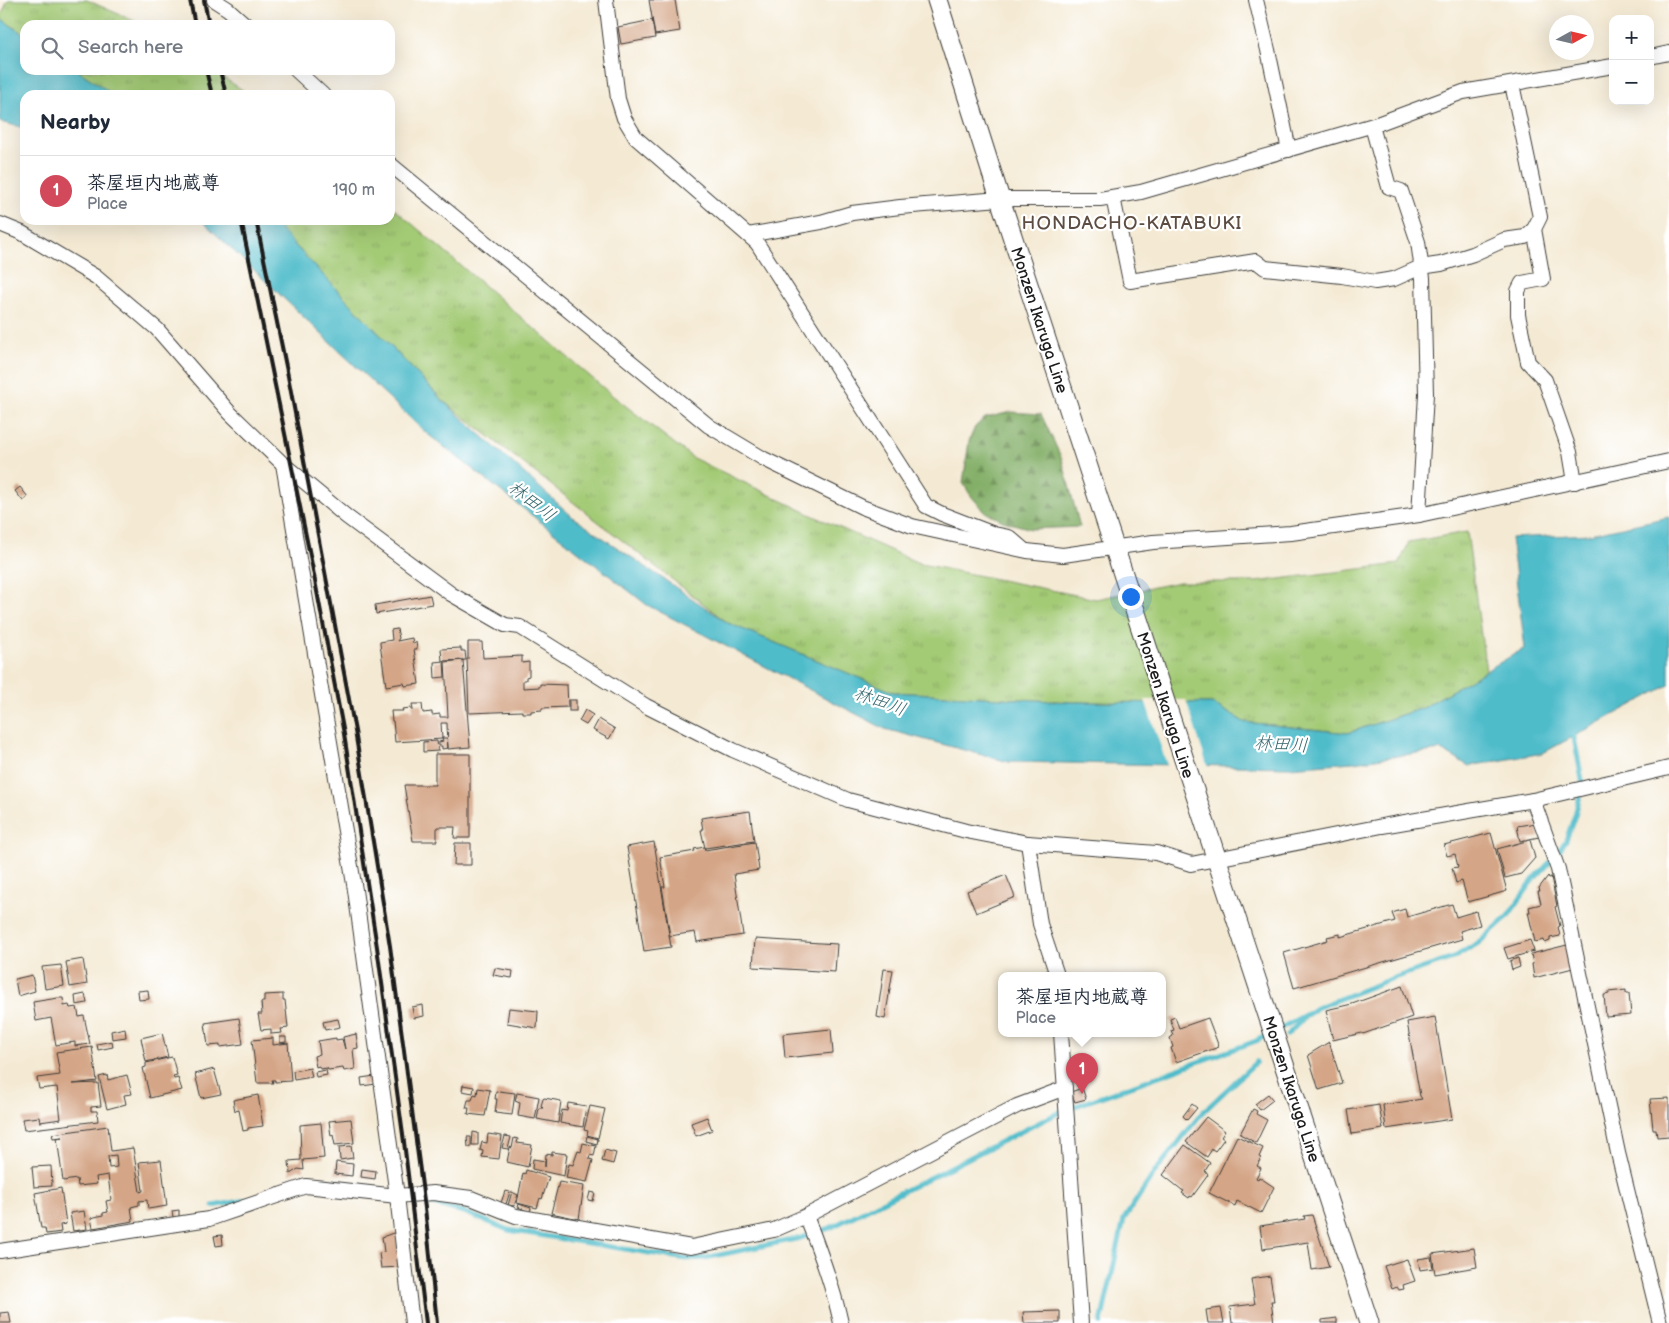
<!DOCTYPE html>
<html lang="en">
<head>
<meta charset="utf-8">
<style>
	body { margin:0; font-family:"Balsamiq Sans","Klee One",sans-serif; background:#f2f2f3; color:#1f2937 }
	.controls { position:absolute; right:15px; top:15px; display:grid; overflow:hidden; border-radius:10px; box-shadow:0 5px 20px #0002 }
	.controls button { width:45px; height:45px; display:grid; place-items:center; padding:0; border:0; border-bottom:1px solid #e0e1e3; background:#fff; color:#1f2937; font:25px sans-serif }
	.compass { position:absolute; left:1549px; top:15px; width:45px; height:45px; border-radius:50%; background:#fff; box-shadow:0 5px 20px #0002; rotate:82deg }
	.you { position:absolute; left:1130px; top:596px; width:18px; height:18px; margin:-12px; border:4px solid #fff; border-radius:50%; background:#1a73e8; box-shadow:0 0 0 8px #1a73e833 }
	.badge { display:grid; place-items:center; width:32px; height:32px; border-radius:50%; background:#d1495b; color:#fff; font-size:16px; font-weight:700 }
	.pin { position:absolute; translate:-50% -41px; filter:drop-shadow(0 1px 2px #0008) }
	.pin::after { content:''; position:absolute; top:26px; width:18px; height:15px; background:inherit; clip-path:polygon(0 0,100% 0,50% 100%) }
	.popup { position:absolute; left:998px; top:972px; width:168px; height:65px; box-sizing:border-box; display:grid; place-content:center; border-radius:10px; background:#fff; filter:drop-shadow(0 1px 4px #0005); font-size:16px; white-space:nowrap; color:#747a83 }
	.popup b { font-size:19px; color:#1f2937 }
	.popup::after { content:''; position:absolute; left:50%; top:100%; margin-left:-10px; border:10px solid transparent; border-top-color:#fff }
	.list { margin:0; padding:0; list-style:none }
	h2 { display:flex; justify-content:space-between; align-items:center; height:65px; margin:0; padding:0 20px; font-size:21px }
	h2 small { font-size:16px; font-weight:400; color:#747a83 }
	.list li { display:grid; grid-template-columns:32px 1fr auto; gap:15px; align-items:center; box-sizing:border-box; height:70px; padding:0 20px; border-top:1px solid #e0e1e3 }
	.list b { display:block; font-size:19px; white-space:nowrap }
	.list p { margin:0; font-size:16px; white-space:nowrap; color:#747a83 }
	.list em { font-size:16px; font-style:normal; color:#747a83 }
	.icon { flex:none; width:28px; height:28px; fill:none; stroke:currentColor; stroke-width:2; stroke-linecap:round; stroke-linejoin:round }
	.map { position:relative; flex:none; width:1669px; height:1323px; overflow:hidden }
	.search { position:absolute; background:#fff; box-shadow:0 5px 20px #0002; left:20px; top:20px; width:375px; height:55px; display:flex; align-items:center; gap:12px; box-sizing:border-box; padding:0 18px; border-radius:15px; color:#747a83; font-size:19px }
	.panel { position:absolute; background:#fff; box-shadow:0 5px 20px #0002; left:20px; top:90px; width:375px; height:135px; border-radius:15px }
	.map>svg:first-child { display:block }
	.grass { fill:url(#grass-tufts); stroke:#607348 }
	.forest { fill:url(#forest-firs); stroke:#4f6541 }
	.water { fill:#50bcca; stroke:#366c73 }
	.pier { fill:#f4ead4 }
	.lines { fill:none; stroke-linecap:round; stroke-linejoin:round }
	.stream { stroke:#50bcca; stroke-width:5 }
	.building { fill:#d4a586; fill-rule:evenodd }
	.minor-casing { stroke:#3c3b38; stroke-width:16 }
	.secondary-casing { stroke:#3c3b38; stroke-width:21 }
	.minor { stroke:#fff; stroke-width:14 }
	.secondary { stroke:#fff; stroke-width:19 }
	.rail { stroke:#1c1c1c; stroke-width:4 }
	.labels { text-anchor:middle; stroke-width:4.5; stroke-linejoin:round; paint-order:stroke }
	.street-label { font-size:16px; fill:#1c1c1c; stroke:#fff }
	.water-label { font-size:18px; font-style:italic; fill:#33646a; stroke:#fff }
	.quarter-label { font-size:19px; letter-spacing:1px; fill:#5c4c41; stroke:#fff }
</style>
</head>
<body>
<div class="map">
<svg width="1669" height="1323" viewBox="0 0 1669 1323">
	<defs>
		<pattern id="grass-tufts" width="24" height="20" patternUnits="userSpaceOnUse" patternTransform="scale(1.25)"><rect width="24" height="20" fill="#a3ca75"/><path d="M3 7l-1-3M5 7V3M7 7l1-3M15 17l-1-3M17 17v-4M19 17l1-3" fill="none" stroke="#8cad65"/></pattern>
		<pattern id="forest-firs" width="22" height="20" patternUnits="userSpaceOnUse" patternTransform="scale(1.25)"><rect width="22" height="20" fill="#82ae66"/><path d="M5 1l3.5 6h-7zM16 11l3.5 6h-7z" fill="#6a8d53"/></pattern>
	</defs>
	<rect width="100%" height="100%" fill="#fff"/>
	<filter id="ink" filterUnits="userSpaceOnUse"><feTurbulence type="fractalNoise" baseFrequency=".02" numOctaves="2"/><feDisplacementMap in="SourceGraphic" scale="10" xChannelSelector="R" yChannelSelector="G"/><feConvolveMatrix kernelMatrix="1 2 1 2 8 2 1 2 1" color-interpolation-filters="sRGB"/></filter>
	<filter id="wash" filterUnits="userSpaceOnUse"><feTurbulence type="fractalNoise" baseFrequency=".0096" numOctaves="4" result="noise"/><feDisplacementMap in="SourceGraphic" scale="20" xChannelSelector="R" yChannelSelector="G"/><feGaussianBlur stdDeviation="1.12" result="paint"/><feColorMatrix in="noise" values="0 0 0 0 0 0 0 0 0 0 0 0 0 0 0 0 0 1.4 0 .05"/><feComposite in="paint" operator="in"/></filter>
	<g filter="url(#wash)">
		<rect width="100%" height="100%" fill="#f4ead4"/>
		<!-- grass -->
		<g class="grass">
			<path d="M8 0H87L143 25H25V35L0 18Z"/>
			<path d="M77 70H212L250 95H114Z"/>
			<path d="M390 205 613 396 693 458 816 517 921 564 1096 599 1179 582H1255L1399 564 1409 542 1467 532 1486 671 1422 708 1348 733 1244 722 1212 703 1071 702 893 692 728 623 442 400 271 220H390Z"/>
		</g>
		<!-- forest -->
		<path class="forest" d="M1011 412 1041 414 1062 459 1080 527 1031 529 1003 521 985 512 971 496 963 483 969 441 975 427 985 418Z"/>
		<!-- water -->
		<g class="water">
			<path d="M0 18 25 35V70H77L114 95H25V128L0 122Z"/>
			<path d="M201 220H271L442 400 574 518 728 623 893 692 1071 702 1212 703 1244 722 1348 733 1422 708 1525 648 1511 538 1590 534 1669 517V685L1543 753 1469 766 1441 750 1353 762 1289 767 1009 762 885 729 647 605 425 432Z"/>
		</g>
		<!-- pier -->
		<path class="pier" d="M1145 700H1186L1208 768H1168Z"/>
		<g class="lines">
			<!-- stream -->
			<g class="stream">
				<path d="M1277 1030 1309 1013"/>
				<path d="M1287 1035 1309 1013 1316 1008 1388 980 1453 958 1480 942 1508 916 1534 879 1556 856 1566 840 1575 815 1583 785 1573 732"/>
				<path d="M313 1181 325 1180 349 1184"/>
				<path d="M279 1188 295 1181H304"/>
				<path d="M416 1200 464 1212 508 1230 686 1259 705 1258 801 1238 830 1228 1062 1111 1256 1041 1269 1034"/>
				<path d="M213 1206 246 1200"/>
				<path d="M1101 1323 1124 1219 1155 1172 1201 1114 1256 1062"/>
			</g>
		</g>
		<g id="blocks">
			<!-- building -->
			<g class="building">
				<path d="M649 0H675L680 31 655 35Z"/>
				<path d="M652 20 655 38 621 44 618 27Z"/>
				<path d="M20 487 28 497 23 501 15 491Z"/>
				<path d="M430 595 432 604 376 614 375 605Z"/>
				<path d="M397 629 399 638 397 641 412 638 413 643 416 642 417 649H414L419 684 405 686 404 683 386 686 380 644V642L392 640 391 630Z"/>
				<path d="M468 642H482L483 658 522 656V663L529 662V676L526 677V680H523V688L540 687V684L567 685 568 707 542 708V710L531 711V713H522V711L469 713 467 659H468Z"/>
				<path d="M461 648V651H465L466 660 442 661 441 649Z"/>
				<path d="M463 660 470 747 448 749 447 723H441L442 739 395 742 393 721H392L391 711H403L402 709 411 708V710H413L412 704H422L423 713 432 712V715L440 714V717H448L445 662Z"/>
				<path d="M444 661 445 677 435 678 434 662Z"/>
				<rect x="569" y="700" width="7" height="11"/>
				<path d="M585 710 593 715 586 725 579 721Z"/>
				<path d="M599 719 615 729 609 739 593 730Z"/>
				<path d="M442 738H447L448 748 442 749V746H439V742L443 741Z"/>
				<path d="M437 741 438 751 423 752V742Z"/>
				<path d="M435 754H470V838H454L455 827H437V841H413L404 785H435Z"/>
				<path d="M750 811 754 841 705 848 701 830H703L701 818Z"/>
				<path d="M1536 823 1539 837 1520 841 1517 826Z"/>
				<path d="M1491 833 1507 891 1468 902 1462 881 1456 883 1452 868 1458 867 1455 854 1447 856 1444 845Z"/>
				<path d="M1530 840 1535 858 1521 874 1505 878 1497 849Z"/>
				<path d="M654 842 671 947 644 951 627 847Z"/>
				<path d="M755 842 759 870 734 874 743 935 697 942 695 932 670 936 662 887H665L660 857 695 851 694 849 704 847 705 850Z"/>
				<path d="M455 843H471V865H454Z"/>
				<path d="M1006 875 1015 897 976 913 967 891Z"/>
				<path d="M1548 876 1549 878 1551 877 1557 906 1555 907 1560 926 1558 927 1560 936 1550 938V941L1545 943 1544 940 1535 942 1528 912H1530L1529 907 1541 904 1538 891H1540L1539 888Z"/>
				<path d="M1452 904 1456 917 1476 911 1480 925 1460 931 1462 939 1294 988 1284 953 1328 940 1327 937 1340 934V937L1395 921 1392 913 1405 909 1407 917Z"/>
				<path d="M755 939 837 944 835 972 753 967Z"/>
				<path d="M1530 940 1534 951 1508 959 1504 948Z"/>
				<path d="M1567 945 1573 968 1534 978 1532 964H1533L1531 954Z"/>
				<path d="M1518 958 1520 967 1512 970 1510 961Z"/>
				<path d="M83 959 87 984 70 987 66 962Z"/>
				<path d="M61 965 64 986 45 989 42 967Z"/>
				<path d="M495 968 513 971 512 978 493 975Z"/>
				<path d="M884 969 893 970 885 1019 877 1017Z"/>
				<path d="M32 975 35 991 18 996 15 979Z"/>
				<path d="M1402 986 1412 1017 1363 1034 1362 1033 1333 1040 1326 1010 1352 1004Z"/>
				<path d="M148 990 149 999 139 1000 138 991Z"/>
				<path d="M1626 990V993H1629L1631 1015 1606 1017 1604 995 1609 994V992Z"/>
				<path d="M85 994 87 1003 76 1005 75 996Z"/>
				<path d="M283 994V1000H285L288 1028 281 1029 282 1033 271 1034V1029L261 1030 258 1014H262L261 1002H264V995Z"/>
				<path d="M58 998H63L64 1006 69 1005 70 1008 77 1007 79 1017 84 1016 90 1044 75 1046V1042L56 1045 51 1018 36 1021 33 1002Z"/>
				<path d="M423 1005 424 1016 414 1018 412 1007Z"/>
				<path d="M509 1008 538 1011 537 1028 507 1023Z"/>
				<path d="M1175 1017 1179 1028 1208 1018 1219 1047 1176 1062 1171 1048 1173 1047 1170 1038 1173 1036 1171 1031 1174 1030 1170 1019Z"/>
				<path d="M1435 1017 1452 1119 1386 1129 1383 1105 1422 1099 1420 1096 1407 1022Z"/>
				<path d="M239 1018 243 1044 220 1047V1045L208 1046 205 1023Z"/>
				<path d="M338 1019 340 1027 325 1030 323 1022Z"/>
				<path d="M125 1028 126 1037 112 1039 111 1031Z"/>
				<path d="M831 1029 833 1053 785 1058 783 1034Z"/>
				<path d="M162 1033 168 1057 146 1062 141 1038Z"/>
				<path d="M356 1034 358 1048 353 1049 355 1069 344 1071 343 1068 328 1070 327 1068 320 1069 319 1066 316 1067 314 1056 320 1054 318 1041 336 1038V1040L342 1039 345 1049 343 1037Z"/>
				<path d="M280 1037H286V1042L280 1043Z"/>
				<path d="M273 1038V1045L288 1043 291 1081 275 1082V1080H272L273 1083H257L252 1040Z"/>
				<path d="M112 1041 113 1047 98 1050 97 1044Z"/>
				<path d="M1329 1042 1342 1083 1319 1090 1308 1055Z"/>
				<path d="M92 1047 97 1081 73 1084 98 1083 101 1106 91 1107V1111H97L98 1121 24 1130 22 1119 39 1117 40 1122 61 1119 57 1087 39 1089 37 1078 60 1075 56 1052Z"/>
				<path d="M172 1057 177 1075 173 1076 174 1079 178 1078 182 1090 150 1098 143 1068 146 1067V1063Z"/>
				<path d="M310 1068 312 1077 294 1080 293 1071Z"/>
				<path d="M214 1069 221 1094 201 1098 195 1074Z"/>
				<path d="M326 1070 327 1075 316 1077 315 1072Z"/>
				<path d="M107 1075 108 1080 127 1075 132 1094 124 1095 126 1104 107 1109 99 1077Z"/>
				<path d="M375 1076 376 1084 362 1086 361 1078Z"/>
				<path d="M463 1085 474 1087 473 1093 462 1091Z"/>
				<path d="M478 1088 490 1090 485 1116 468 1114 469 1108H466L468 1100H472L474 1094 477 1095Z"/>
				<path d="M1082 1088 1086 1099 1075 1102 1071 1092Z"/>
				<path d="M499 1091 515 1093 512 1115 495 1113 497 1099H495L496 1092H498Z"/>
				<path d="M517 1093 539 1097 535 1119 518 1116 520 1103 515 1101Z"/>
				<path d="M1268 1094 1273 1100 1260 1110 1255 1104Z"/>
				<path d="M258 1095 263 1126 248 1128V1130L243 1131 239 1110 235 1111 233 1100Z"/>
				<path d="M544 1098 561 1101 558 1123 537 1119 539 1108H543L541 1106 543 1099Z"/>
				<path d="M1669 1098V1136L1657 1137 1656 1129H1653L1650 1099Z"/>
				<path d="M568 1103 586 1106 583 1127 560 1123 562 1110 567 1111Z"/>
				<path d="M1192 1104 1197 1108 1187 1120 1183 1116Z"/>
				<path d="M1379 1105 1383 1129 1352 1134 1348 1110Z"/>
				<path d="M590 1106 605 1109 598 1138 587 1135 588 1131 584 1130Z"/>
				<path d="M1253 1109 1257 1111 1256 1114 1267 1120 1256 1143 1240 1134Z"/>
				<path d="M707 1117 712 1130 696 1136 691 1123Z"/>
				<path d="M1206 1117 1225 1131 1221 1137 1224 1139 1215 1151 1212 1149 1207 1157 1186 1142Z"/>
				<path d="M351 1119 354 1143 335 1145 333 1135 331 1136 329 1121Z"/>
				<path d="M321 1123 324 1158 303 1160 304 1170 298 1169 290 1174 289 1161 301 1160 300 1125Z"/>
				<path d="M108 1126 111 1151 133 1148 140 1192 143 1191 139 1162 161 1160 167 1206 148 1209 147 1200 139 1201V1205L131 1207 133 1221 93 1228 91 1218 103 1215V1213L108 1212 106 1201 111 1200 108 1175 96 1177 97 1184 78 1186 77 1179 63 1181 57 1138 62 1137 53 1138 52 1134ZM116 1155 117 1167 109 1168 108 1156Z"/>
				<path d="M473 1132 478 1133V1145H472Z"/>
				<path d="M488 1134 502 1136 499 1159 482 1157 483 1151 480 1150 482 1142 487 1143Z"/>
				<path d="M505 1136 511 1137 508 1149 502 1148Z"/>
				<path d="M587 1136 598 1139 597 1144 586 1141Z"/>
				<path d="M1237 1136 1263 1148 1259 1157 1261 1158 1257 1166 1261 1168 1256 1178 1258 1179 1259 1177 1274 1187 1261 1213 1237 1201 1235 1206 1209 1193Z"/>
				<path d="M467 1137H471V1147H468Z"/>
				<path d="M514 1138 518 1139 517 1143 532 1145 528 1167 507 1162 510 1147 512 1148Z"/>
				<path d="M583 1143 596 1146 594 1156 590 1155 589 1159 593 1160 587 1182 566 1178 569 1164 573 1165 578 1151 581 1152Z"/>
				<path d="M1185 1145 1210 1163 1205 1171 1208 1175 1192 1197 1190 1196 1189 1198 1182 1193 1184 1191 1182 1190 1163 1175Z"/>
				<path d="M351 1146 353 1158 340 1160 339 1147Z"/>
				<path d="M605 1150 616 1153 613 1164 602 1161Z"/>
				<path d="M552 1152 567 1154 564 1176 532 1169 533 1159 545 1161V1167L546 1154 552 1155Z"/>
				<path d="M336 1162 353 1164 352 1176 335 1174Z"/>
				<path d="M51 1166 52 1186 34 1187 32 1167Z"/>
				<path d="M362 1169 376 1171 375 1179 361 1177Z"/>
				<path d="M526 1170 549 1177 542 1199 540 1198 537 1208 517 1203 523 1173 525 1174Z"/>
				<path d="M559 1182 584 1186 579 1219 551 1213Z"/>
				<path d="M61 1188 66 1224 60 1225 61 1232 46 1234 45 1228H41L35 1193Z"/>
				<path d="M505 1191 510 1192 506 1204 501 1203Z"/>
				<path d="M512 1192 518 1195 514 1206 508 1205Z"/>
				<path d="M590 1192 595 1193 593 1201 588 1200Z"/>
				<path d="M519 1204 531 1208 530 1212 518 1207Z"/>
				<path d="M179 1210V1217H173L172 1211Z"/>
				<path d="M84 1211 87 1229 73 1231 70 1213Z"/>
				<path d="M1312 1215 1329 1267 1312 1270 1308 1242 1263 1249 1260 1226 1305 1219 1304 1216Z"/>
				<path d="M396 1232 401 1267 381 1268 379 1253 384 1252 382 1237Z"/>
				<path d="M222 1235 223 1245 216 1246 214 1236Z"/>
				<path d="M1474 1248 1477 1267 1435 1274 1432 1254Z"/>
				<path d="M1431 1257 1433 1268 1420 1270 1418 1259Z"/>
				<path d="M1407 1259 1415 1281 1403 1285 1404 1289 1399 1290 1397 1287 1392 1289 1384 1266Z"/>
				<path d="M1270 1276 1274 1301H1271L1274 1323H1232L1230 1307 1255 1304 1251 1279Z"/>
				<path d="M1221 1308 1224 1323H1208L1206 1310Z"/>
				<path d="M1060 1311V1323H1024L1023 1312Z"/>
				<path d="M9 1312 11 1323H0V1313Z"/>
				<path d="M1337 1318V1323H1322V1320Z"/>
			</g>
		</g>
	</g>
	<g filter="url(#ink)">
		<use href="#blocks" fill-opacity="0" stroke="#3c3b38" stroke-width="1"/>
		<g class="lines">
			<defs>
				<g id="minor">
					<path d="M214 0 228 9 246 25"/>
					<path d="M606 0 618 99 624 118 636 138 757 243 926 506 942 514 994 534 1009 537 1024 550"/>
					<path d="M1256 0 1268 50 1289 150"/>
					<path d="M1650 57 1669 53"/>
					<path d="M296 70 323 95"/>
					<path d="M1372 126 1389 187 1401 191 1418 242 1423 278 1426 394 1419 515"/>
					<path d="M390 164 709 426 764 459 862 507 912 526 1027 551 1063 555 1153 542 1291 533 1419 515 1669 461"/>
					<path d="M1113 197 1130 281 1256 261 1265 268 1342 276 1375 282 1394 279 1421 267 1441 264 1473 254 1504 240 1525 237 1534 229 1540 217 1512 84"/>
					<path d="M0 224 22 233 96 277 157 329 230 413 283 464 347 517 451 594 505 625 520 627 646 706 733 750 848 800 966 831 1028 843 1156 853 1191 864 1382 826 1533 800 1669 768"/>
					<path d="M1534 229 1543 279 1522 283 1518 291V315L1528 362 1545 380 1570 452 1575 482"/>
					<path d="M748 235 821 222 852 213 900 207 1000 199H1100L1141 192 1377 124 1463 92 1613 66"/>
					<path d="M283 464 355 890 397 1196 412 1323"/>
					<path d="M1533 800 1558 869 1618 1153 1660 1323"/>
					<path d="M1028 843 1040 924 1057 975"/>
					<path d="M1061 1033 1081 1323"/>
					<path d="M806 1216C820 1251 833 1286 841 1323"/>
					<path d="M0 1251 209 1219 306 1186 397 1196 433 1193 471 1198 516 1216 691 1247 774 1230 806 1216 1017 1106 1065 1088"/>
				</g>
				<path id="secondary" d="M937 0 1000 199 1369 1323"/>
			</defs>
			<!-- minor casing -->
			<use href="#minor" class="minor-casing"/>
			<!-- secondary casing -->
			<use href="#secondary" class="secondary-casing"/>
			<!-- minor -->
			<use href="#minor" class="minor"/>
			<!-- secondary -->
			<use href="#secondary" class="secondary"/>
			<!-- rail -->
			<g class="rail">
				<path d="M190 0 195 25"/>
				<path d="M204 0 209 25"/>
				<path d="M206 70 212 95"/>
				<path d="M220 70 226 95"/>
				<path d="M241 220 312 565 344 734 377 947 404 1142 426 1323"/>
				<path d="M256 220 288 376 355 731 390 946 425 1208 437 1323"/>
			</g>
		</g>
	</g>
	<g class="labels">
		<!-- street labels -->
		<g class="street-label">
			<text transform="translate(1040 320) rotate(72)" y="6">Monzen Ikaruga Line</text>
			<text transform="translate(1166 705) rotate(72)" y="6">Monzen Ikaruga Line</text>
			<text transform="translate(1292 1089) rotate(72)" y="6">Monzen Ikaruga Line</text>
		</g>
		<!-- water labels -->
		<g class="water-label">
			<text transform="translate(532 501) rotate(38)" y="6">林田川</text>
			<text transform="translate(880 701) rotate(20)" y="6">林田川</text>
			<text transform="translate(1281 744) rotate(3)" y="6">林田川</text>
		</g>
		<!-- quarter labels -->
		<g class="quarter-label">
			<text x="1132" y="229">HONDACHO-KATABUKI</text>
		</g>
	</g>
</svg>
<div class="controls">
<button>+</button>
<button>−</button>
</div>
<svg class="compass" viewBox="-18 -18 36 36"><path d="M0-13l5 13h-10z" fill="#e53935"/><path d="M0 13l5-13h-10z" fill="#747a83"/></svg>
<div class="you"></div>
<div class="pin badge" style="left:1082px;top:1094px">1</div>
<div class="popup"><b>茶屋垣内地蔵尊</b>Place</div>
<div class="search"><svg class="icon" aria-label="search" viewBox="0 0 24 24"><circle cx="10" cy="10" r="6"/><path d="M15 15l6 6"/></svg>Search here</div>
<section class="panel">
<h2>Nearby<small></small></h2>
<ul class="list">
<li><span class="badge">1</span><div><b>茶屋垣内地蔵尊</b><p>Place</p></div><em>190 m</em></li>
</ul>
</section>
</div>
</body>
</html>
